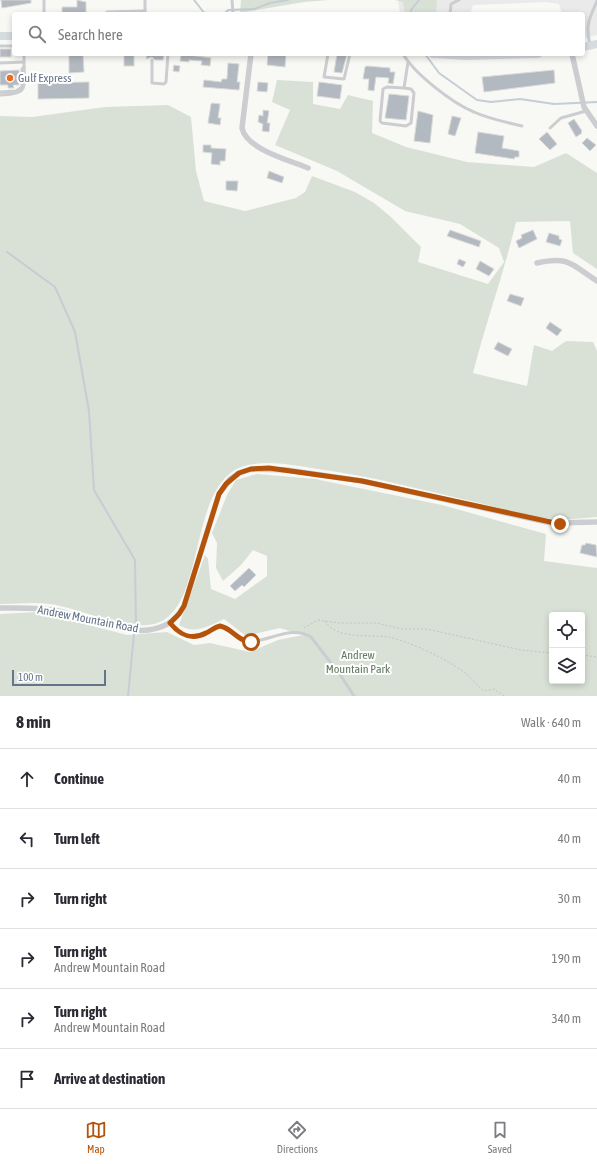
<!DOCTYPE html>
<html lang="en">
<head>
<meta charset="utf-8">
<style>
	body { margin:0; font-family:"Asap Condensed",sans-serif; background:#f7f7f7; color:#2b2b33 }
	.controls { position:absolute; right:12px; bottom:12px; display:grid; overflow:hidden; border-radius:4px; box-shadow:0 2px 6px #0003 }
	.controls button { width:36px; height:36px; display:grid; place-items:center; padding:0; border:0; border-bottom:1px solid #e1e1e2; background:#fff; color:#2b2b33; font:20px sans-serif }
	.scale { position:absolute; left:12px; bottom:10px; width:94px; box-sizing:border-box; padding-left:4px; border:2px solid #657489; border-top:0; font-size:11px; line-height:14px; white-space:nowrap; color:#657489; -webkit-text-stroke:3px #fff; paint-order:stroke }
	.stop { position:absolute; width:12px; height:12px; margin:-9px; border:3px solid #b45309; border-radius:50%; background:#fff }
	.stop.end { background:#b45309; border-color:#fff; box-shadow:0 1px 4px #0008 }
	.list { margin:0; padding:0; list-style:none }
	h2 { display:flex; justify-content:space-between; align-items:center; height:52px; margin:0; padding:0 16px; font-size:17px }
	h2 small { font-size:13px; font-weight:400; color:#7c7c81 }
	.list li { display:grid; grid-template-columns:26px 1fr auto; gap:12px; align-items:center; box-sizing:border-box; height:60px; padding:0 16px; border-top:1px solid #e1e1e2 }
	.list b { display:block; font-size:15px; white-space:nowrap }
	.list p { margin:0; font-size:13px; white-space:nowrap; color:#7c7c81 }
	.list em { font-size:13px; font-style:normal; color:#7c7c81 }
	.icon { flex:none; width:22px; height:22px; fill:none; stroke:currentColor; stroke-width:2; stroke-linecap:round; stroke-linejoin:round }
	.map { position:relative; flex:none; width:597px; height:696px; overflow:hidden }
	.search { position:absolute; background:#fff; box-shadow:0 2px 6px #0003; left:12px; right:12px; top:12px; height:44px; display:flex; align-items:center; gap:10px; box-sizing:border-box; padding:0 14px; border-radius:4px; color:#7c7c81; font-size:15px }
	.sheet { height:412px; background:#fff }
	nav { display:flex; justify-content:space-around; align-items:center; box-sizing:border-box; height:56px; border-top:1px solid #e1e1e2; background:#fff; font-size:11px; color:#7c7c81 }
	nav a { display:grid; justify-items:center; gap:2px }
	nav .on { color:#b45309 }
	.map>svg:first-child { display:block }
	.built { fill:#e9eae9 }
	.green { fill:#d9e1d6; fill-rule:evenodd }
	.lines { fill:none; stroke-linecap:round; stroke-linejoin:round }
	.stream { stroke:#c4ced4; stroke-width:2 }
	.building { fill:#b3b9c0; stroke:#dadad8 }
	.path { stroke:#c1c3c6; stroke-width:1; stroke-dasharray:2 2; stroke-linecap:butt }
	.lane { stroke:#cbcdd1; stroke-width:3 }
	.street { stroke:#cbcdd1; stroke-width:5.5 }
	.secondary { stroke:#d6dbe0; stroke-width:8 }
	.route { stroke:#b45309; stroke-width:5 }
	.poi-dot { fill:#ef691f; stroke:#fff; stroke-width:1.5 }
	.labels { text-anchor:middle; stroke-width:4; stroke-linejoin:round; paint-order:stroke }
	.poi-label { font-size:12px; fill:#657489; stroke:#fff; text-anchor:start }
	.street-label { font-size:12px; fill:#657489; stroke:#fff }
	.park-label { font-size:12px; fill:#637a61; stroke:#fff }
</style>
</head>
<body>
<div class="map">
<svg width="597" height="696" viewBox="0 0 597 696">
	<rect width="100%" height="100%" fill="#f8f8f5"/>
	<!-- built -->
	<path class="built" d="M398 0H597V35L583 39V14H562L559 4 546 2 473 5 470 14H400Z"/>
	<!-- green -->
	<g class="green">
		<path d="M241 0H329L304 2 240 13Z"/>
		<path d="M395 0H437L436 14H405L403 2Z"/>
		<path d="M277 80 313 82V104L340 109 348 95 373 101 372 133 406 147 467 162 534 167 566 153 597 173V269L573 253 570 221 516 222C504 273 486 322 473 373L527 386 534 345 552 351 566 341 593 342 597 351V517C583 518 569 520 554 519 532 518 498 507 475 502 423 490 371 476 318 469 296 466 270 460 248 465 185 478 209 611 154 624 125 631 79 608 50 604 34 602 16 604 0 604V116L32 117 105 107 168 105 191 117 196 171 204 201 245 211 296 198 305 192 312 176 355 192 374 203 391 217 421 247 418 262 488 284 504 262 499 248 460 224 405 211 337 171 275 145 290 110 272 102Z"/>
		<path d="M257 474 315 479 442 505 546 534 544 561 597 568V696H0V614L39 612 127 635 167 632 194 645 210 643 250 652 278 640 303 635 280 628 246 636 224 619C209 626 194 635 179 625L205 555 208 559 211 589 235 599 267 576V556L253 550 241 565 223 581 216 568 217 543 212 533 227 495 236 480ZM552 615H582V681H552Z"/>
	</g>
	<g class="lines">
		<!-- stream -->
		<g class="stream">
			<path d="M194 0 205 14"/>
			<path d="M224 14 228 10 254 9 270 3 288 0"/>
			<path d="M411 14V10L419 0"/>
			<path d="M425 54 439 73 477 100 491 102 520 99 554 104 597 102"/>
			<path d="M7 252 55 287 75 332 89 411 94 490 135 560 136 626"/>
			<path d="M128 696 134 634"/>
		</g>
	</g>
	<!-- building -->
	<g class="building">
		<path d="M1 0H31V3L2 8Z"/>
		<path d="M77 0 86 2V14H62V7H77Z"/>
		<rect x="0" y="49" width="11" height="8"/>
		<path d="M69 54H83L84 72 69 73Z"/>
		<rect x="124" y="54" width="10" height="12"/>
		<path d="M147 54H164L163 60H155L152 57 146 59Z"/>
		<path d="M181 54 211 58 210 66 201 65 202 61 189 60V62L180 61Z"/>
		<path d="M268 54H286L285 67 267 65Z"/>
		<path d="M337 54H347L342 73 334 72Z"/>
		<path d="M228 63 239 64 237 82H240L239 90 203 87 204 80 221 82 222 79H227Z"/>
		<path d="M174 65 180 66 179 72 173 71Z"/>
		<path d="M367 66 390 68V72H395L393 84 388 83 389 78 376 77 374 91 368 90 369 79H363L365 67Z"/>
		<path d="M19 70V85H13L14 88H8V85H0V71Z"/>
		<path d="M554 70 555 83 484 92 482 77Z"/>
		<path d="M89 82V98L38 99V83Z"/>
		<path d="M258 82 268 83 267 92 257 91Z"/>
		<path d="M319 82 342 85 340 99 317 96Z"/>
		<path d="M389 94 409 96 406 120 385 118Z"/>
		<path d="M212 103 220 104 218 118H221L220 125 208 123 211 104Z"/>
		<path d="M263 110 269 111 267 123H270L269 132 262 131 263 124 258 122 259 115 263 116Z"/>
		<path d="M418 111 433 115 430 143 414 141Z"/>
		<path d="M452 116 461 118 455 136 448 134Z"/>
		<path d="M574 119 582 131 581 132 582 133 576 137 568 123Z"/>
		<path d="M478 132 504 136 502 148 519 151V157H515L514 159 475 153Z"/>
		<path d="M547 132 557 144 550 150 539 139Z"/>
		<path d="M587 138 596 145 590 151 582 143Z"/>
		<path d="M203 145H211V148L226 149 225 161H220V165L211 164 212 153 203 152Z"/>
		<path d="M269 171 284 177 282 183 267 178Z"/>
		<path d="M226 181H238L237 191 226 190Z"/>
		<path d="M450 230 481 241 479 247 447 236Z"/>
		<path d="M533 230 537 239 519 248 516 241 522 238 521 235Z"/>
		<path d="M549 233 559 236V239L562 240 560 246 546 242Z"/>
		<path d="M459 259 466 262 463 267 457 264Z"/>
		<path d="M480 261 494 269 489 276 476 269Z"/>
		<path d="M510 294 524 298 521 306 507 301Z"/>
		<path d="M550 322 562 330 557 336 546 328Z"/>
		<path d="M498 342 512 349 508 356 494 349Z"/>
		<path d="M586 543 596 545 597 557 580 553 582 545H585Z"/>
		<path d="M249 568 256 575 244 587 242 585 235 591 230 586Z"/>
	</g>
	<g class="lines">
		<!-- path -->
		<g class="path">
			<path d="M325 621C336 640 369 634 388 637 409 641 444 658 461 670 470 676 476 685 484 691L494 689 504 696"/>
			<path d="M304 628 318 620 339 623H376L402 629H427L521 650 552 653"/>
			<path d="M582 655 597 657"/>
		</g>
		<!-- lane -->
		<g class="lane">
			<path d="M145 0V14"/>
			<path d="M232 0 233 14"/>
			<path d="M107 12 145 11"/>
			<path d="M44 14V0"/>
			<path d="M450 14 451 4 459 0"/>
			<path d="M590 44C585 25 590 17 597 1"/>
			<path d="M0 46H14"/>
			<path d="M328 54 324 77 344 79 350 54"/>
			<path d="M403 54C415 74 452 103 474 112 489 119 506 122 522 126"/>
			<path d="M152 60V83L164 84 166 82 168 54"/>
			<path d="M0 63 24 62V54"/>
			<path d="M404 88 411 89 414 93 411 123 406 126 382 123 380 121 383 89 387 87 404 88 408 62"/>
			<path d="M0 92 16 91 22 87V69L24 67"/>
			<path d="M0 95C30 94 24 88 24 62"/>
			<path d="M550 128 561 118 586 111"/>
			<path d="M170 623C180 636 193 641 208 632 213 629 217 625 222 627 231 629 237 639 246 642 267 643 291 624 311 637L341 676 354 696"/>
		</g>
		<!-- street -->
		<g class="street">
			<path d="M251 54 242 128C246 149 289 160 308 168"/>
			<path d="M572 54 584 107 597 126"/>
			<path d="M537 263C569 256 571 264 597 281"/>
			<path d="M0 608C19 608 39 607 58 611 96 619 159 653 184 606L219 494 230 479 239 473 251 469 287 470 362 481 551 523 597 522"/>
		</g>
		<!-- secondary -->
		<g class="secondary">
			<path d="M0 36H14"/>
			<path d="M583 47 597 44"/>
			<path d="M433 54 466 56 538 54"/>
		</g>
	</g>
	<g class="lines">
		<!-- route -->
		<path class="route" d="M251 642C237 641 232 628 220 626 214 627 211 631 206 633 191 641 180 635 170 623L179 614 184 606 219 494 226 484 239 473 251 469 269 468 362 481 560 524"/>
	</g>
	<!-- markers -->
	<circle class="poi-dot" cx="10" cy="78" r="4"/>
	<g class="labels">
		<!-- poi labels -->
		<g class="poi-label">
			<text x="18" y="82">Gulf Express</text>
		</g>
		<!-- street labels -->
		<g class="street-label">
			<text transform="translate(88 619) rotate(11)" y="4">Andrew Mountain Road</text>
		</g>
		<!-- park labels -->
		<g class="park-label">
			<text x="358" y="659">Andrew<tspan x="358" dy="14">Mountain Park</tspan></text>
		</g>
	</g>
</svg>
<div class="controls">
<button><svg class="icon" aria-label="locate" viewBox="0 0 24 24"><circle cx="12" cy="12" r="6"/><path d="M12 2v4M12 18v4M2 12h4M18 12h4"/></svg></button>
<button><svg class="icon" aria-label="layers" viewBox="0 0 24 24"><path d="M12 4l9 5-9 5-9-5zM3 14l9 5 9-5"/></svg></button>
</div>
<div class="scale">100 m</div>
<div class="stop" style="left:251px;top:642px"></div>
<div class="stop end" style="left:560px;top:524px"></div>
<div class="search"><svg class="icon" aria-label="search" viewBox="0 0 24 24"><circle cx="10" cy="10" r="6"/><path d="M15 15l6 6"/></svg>Search here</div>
</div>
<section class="sheet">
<h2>8 min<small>Walk · 640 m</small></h2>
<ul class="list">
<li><svg class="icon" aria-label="ahead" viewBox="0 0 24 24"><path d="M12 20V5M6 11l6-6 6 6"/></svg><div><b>Continue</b></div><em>40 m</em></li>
<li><svg class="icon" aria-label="left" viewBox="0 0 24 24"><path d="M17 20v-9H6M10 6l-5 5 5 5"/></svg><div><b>Turn left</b></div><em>40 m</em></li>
<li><svg class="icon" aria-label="right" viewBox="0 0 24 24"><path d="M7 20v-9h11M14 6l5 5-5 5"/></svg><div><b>Turn right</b></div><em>30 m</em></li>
<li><svg class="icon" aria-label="right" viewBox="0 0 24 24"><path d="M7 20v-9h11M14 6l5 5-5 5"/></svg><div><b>Turn right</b><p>Andrew Mountain Road</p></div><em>190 m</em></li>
<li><svg class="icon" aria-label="right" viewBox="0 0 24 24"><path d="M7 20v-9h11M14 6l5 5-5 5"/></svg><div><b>Turn right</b><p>Andrew Mountain Road</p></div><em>340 m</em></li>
<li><svg class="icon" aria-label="arrive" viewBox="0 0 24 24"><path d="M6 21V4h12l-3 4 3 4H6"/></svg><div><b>Arrive at destination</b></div></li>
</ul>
</section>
<nav>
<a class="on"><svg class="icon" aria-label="map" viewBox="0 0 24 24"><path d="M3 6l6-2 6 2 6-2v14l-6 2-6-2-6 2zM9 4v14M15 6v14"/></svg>Map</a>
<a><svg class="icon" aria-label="directions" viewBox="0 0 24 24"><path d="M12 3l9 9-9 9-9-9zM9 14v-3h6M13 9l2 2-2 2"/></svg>Directions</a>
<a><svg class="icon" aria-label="saved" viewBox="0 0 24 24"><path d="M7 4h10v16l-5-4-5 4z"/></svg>Saved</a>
</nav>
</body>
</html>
